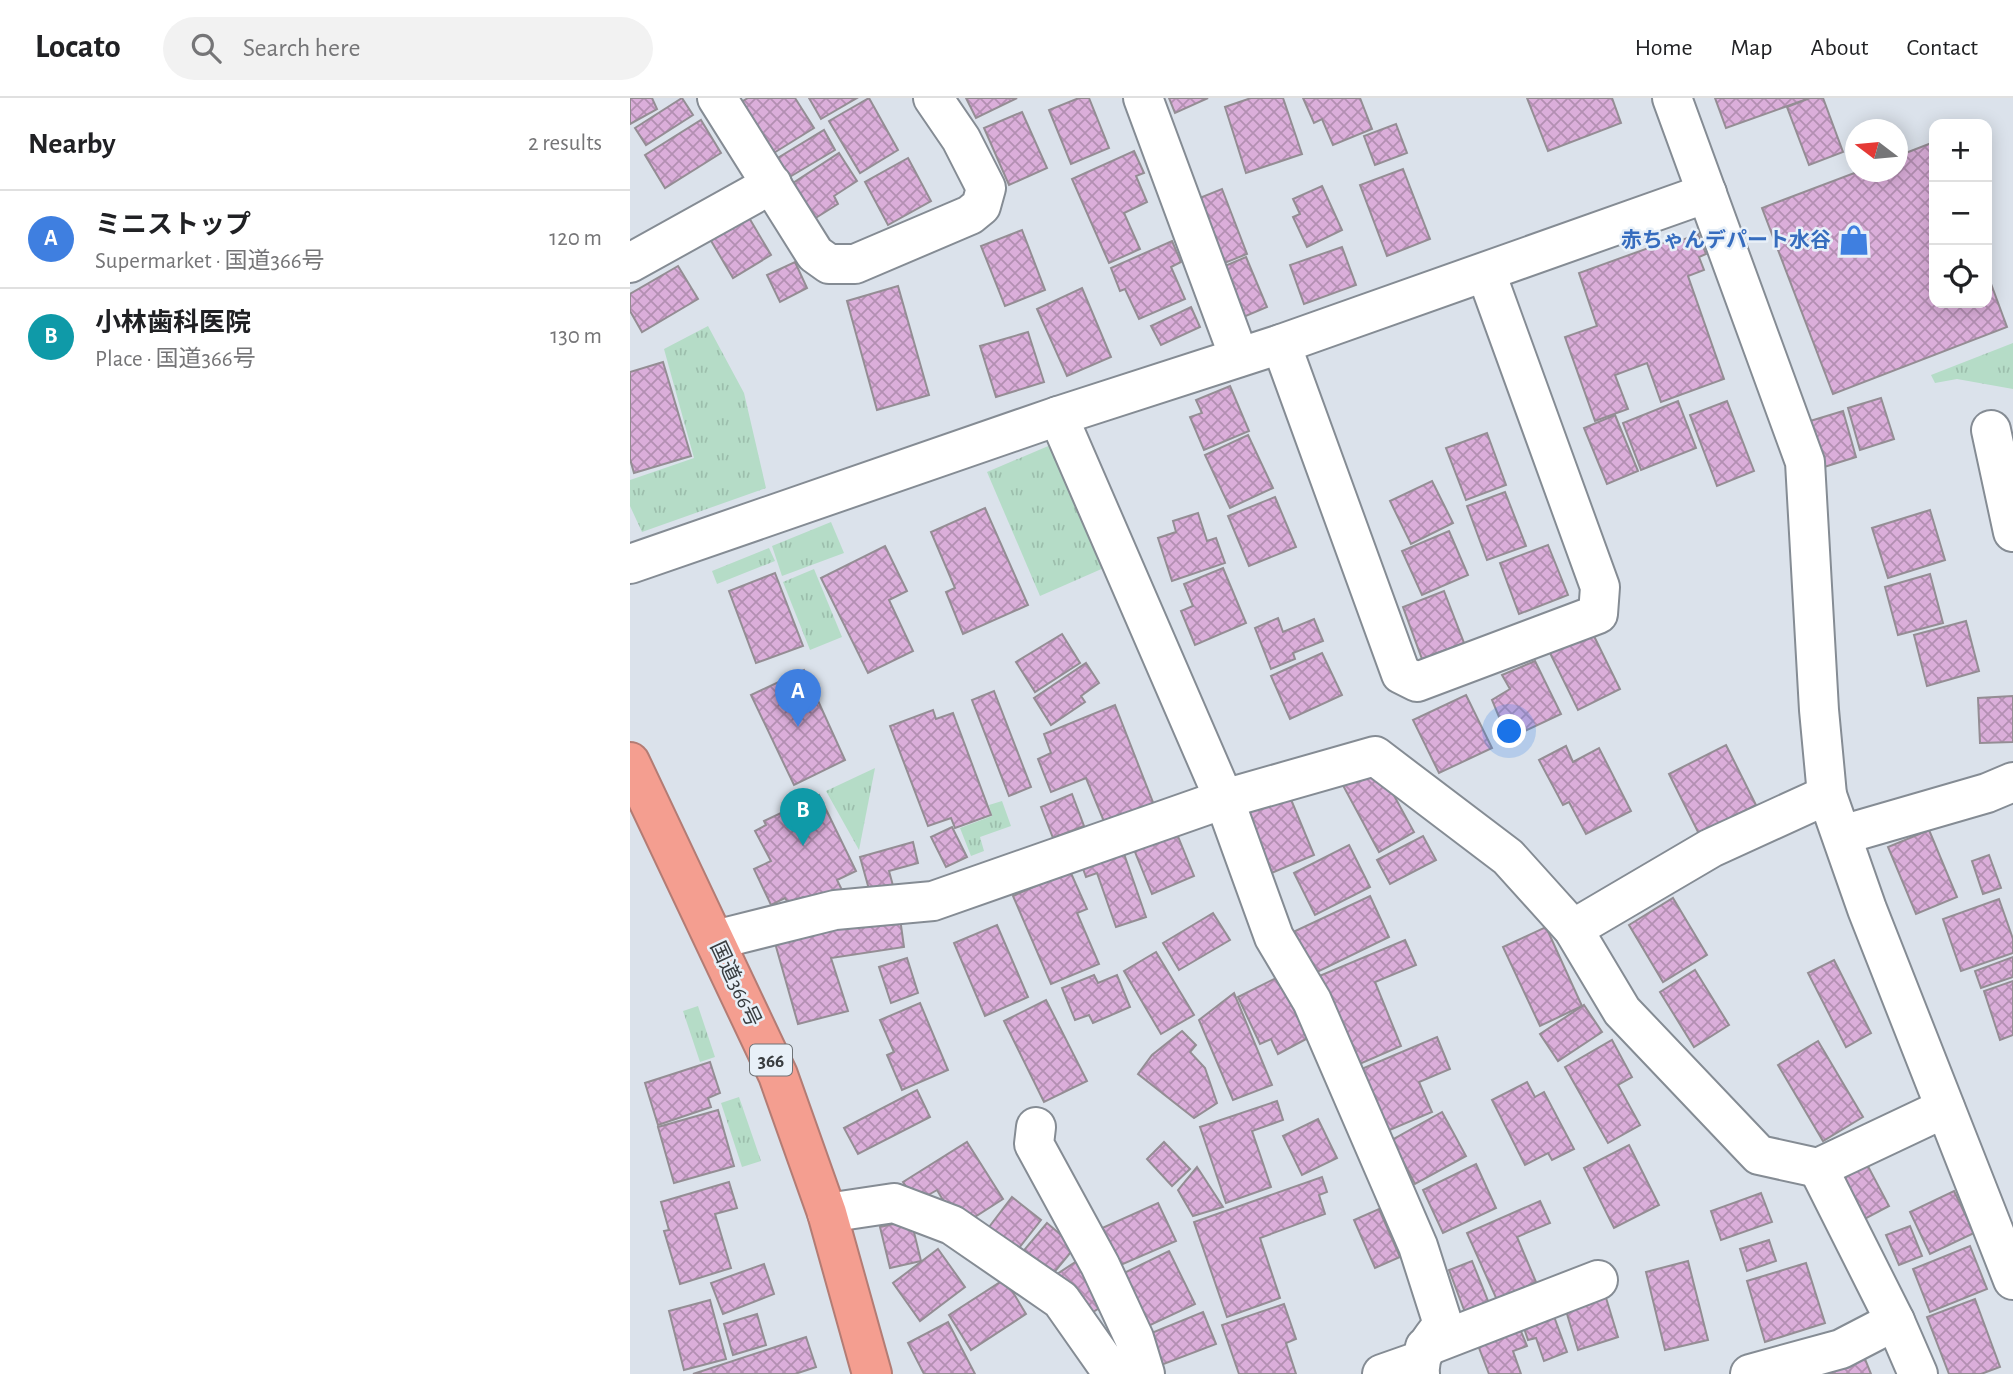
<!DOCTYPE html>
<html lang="en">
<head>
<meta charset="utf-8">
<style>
	body { margin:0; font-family:"Alegreya Sans","Noto Sans JP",sans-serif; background:#f2f2f2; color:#202124 }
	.controls { position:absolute; right:21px; top:21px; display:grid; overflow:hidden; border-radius:14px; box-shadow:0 4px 18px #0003 }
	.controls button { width:63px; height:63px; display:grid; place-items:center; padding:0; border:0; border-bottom:2px solid #e0e0e0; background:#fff; color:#202124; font:35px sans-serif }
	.compass { position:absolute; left:1215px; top:21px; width:63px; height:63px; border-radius:50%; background:#fff; box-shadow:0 4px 18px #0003; rotate:286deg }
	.you { position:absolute; left:880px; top:634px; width:24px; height:24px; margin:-18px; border:5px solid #fff; border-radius:50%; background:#1a73e8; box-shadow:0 0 0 10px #1a73e833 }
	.badge { display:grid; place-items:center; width:46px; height:46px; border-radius:50%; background:#d93025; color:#fff; font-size:23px; font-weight:700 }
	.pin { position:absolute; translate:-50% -58px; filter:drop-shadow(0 2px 4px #0008) }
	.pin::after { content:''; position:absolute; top:37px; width:24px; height:21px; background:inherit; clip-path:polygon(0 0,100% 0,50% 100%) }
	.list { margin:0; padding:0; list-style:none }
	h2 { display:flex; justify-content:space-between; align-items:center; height:91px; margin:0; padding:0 28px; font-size:30px }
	h2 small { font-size:23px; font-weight:400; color:#757577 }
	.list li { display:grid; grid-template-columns:46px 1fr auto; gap:21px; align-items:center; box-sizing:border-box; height:98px; padding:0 28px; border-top:2px solid #e0e0e0 }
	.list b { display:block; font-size:26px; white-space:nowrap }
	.list p { margin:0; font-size:23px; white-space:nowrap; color:#757577 }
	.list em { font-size:23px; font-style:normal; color:#757577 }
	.icon { flex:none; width:38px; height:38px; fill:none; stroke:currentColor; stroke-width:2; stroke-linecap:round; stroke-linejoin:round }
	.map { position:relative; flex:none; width:1383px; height:1276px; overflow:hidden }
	header { display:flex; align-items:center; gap:42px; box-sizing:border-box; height:98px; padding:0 35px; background:#fff; border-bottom:2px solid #e0e0e0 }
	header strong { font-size:33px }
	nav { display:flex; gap:38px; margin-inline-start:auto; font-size:24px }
	.search { width:490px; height:63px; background:#f2f2f2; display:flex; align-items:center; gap:18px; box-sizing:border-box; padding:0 24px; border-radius:38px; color:#757577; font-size:26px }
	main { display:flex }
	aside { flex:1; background:#fff }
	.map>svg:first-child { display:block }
	.grass { fill:url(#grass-tufts) }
	.building { fill:url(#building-cross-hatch); stroke:#948d94; stroke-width:2 }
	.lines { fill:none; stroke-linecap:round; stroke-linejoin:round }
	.minor-casing { stroke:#858c94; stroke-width:42 }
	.highway-casing { stroke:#b37c74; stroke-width:42 }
	.minor { stroke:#fff; stroke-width:38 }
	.highway { stroke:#f49e90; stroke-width:38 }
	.labels { text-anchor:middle; stroke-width:5; stroke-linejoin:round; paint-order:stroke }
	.shield { fill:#e8f0f8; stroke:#6e7377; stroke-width:2 }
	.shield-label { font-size:19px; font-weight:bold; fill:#393d40 }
	.shop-label { font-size:21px; font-weight:bold; fill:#366cbe; stroke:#e8f0f8; text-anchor:end }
	.street-label { font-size:21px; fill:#393d40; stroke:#e8f0f8 }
</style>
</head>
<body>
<header>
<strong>Locato</strong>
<div class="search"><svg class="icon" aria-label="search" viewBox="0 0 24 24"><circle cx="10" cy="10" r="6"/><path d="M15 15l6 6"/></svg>Search here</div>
<nav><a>Home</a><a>Map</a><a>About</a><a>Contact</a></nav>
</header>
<main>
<aside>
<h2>Nearby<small>2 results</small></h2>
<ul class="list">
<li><span class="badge" style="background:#3f7fe0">A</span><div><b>ミニストップ</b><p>Supermarket · 国道366号</p></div><em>120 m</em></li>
<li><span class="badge" style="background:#0f9aa8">B</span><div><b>小林歯科医院</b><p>Place · 国道366号</p></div><em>130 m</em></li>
</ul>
</aside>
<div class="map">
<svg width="1383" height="1276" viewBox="0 0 1383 1276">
	<defs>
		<pattern id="grass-tufts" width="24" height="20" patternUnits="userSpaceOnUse" patternTransform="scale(1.75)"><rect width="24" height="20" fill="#b5dcc7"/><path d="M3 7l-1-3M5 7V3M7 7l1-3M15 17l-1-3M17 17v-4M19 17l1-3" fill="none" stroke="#9cbeac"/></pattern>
		<pattern id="building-cross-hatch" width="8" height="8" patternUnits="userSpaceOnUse" patternTransform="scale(1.75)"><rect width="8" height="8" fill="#dbaeda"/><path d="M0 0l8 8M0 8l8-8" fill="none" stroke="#b38fb2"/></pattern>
	</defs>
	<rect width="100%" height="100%" fill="#dbe2eb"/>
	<!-- grass -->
	<g class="grass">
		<path d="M78 228 114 295 136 390 12 434 0 408V382L64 360 34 251Z"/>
		<path d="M1383 245V291L1327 281 1305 285 1301 277Z"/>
		<path d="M423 346 476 469 410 498 357 374Z"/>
		<path d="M201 424 214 455 152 478 142 448Z"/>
		<path d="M139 450 145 463 87 486 82 473Z"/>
		<path d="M184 471 212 539 180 552 153 484Z"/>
		<path d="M245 670 229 752 196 693Z"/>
		<path d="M372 703 381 728 350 739 354 753 341 758 330 730 362 718 359 707Z"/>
		<path d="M68 908 85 959 70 964 53 913Z"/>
		<path d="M109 999 131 1063 112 1069 91 1005Z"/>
	</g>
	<!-- building -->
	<g class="building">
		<path d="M0 0H22L27 11 0 26Z"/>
		<path d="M52 0 63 17 16 47 5 30Z"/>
		<path d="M118 0H165L184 30 139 58 106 7Z"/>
		<path d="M179 0H227L191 21Z"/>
		<path d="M239 0 268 52 230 75 199 23Z"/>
		<path d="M336 0H387L346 20Z"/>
		<path d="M449 0H459L479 50 441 66 419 12Z"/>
		<path d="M539 0H578L545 15Z"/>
		<path d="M621 0H653L672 56 616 75 595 9Z"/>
		<path d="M673 0H730L742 31 703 47 692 21 684 25Z"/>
		<path d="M897 0H982L991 25 918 53Z"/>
		<path d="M1085 0H1180L1096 30Z"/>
		<path d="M1180 0H1193L1213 54 1179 67 1157 9Z"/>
		<path d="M392 14 417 70 379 87 354 30Z"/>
		<path d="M71 22 91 55 35 90 15 57Z"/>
		<path d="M766 26 777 55 745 67 734 38Z"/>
		<path d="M194 32 205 52 158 80 146 61Z"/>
		<path d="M1304 44V205H1357V175L1377 229 1203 296 1132 110 1227 74H1268V58Z"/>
		<path d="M504 53 514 75 506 78 517 104 494 115 510 151 479 165 442 81Z"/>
		<path d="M209 55 227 83 204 98 208 106 184 121 157 89Z"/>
		<path d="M278 60 301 103 258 127 235 84Z"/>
		<path d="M773 71 800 141 757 158 730 87Z"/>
		<path d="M692 88 712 132 677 149 663 119 670 116 663 101Z"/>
		<path d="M592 91 617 156 587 168 562 103Z"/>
		<path d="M118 118 141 157 103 180 80 141Z"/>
		<path d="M392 132 415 192 375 208 351 148Z"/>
		<path d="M1068 136 1076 156 1069 159 1074 172 1058 178 1094 281 1031 304 1017 265 985 277 998 311 965 323 935 239 967 228 949 175 1038 143 1039 147Z"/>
		<path d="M542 143 551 164 541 169 555 201 509 221 495 191 490 193 481 170Z"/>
		<path d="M712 149 726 187 674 206 660 167Z"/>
		<path d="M616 159 637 209 604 223 583 173Z"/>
		<path d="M165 164 177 190 150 204 137 177Z"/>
		<path d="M48 168 68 201 12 234 0 213V196Z"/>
		<path d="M268 188 299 297 247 312 217 203Z"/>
		<path d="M452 190 481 259 437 278 407 211Z"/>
		<path d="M561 209 570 229 531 247 521 228Z"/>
		<path d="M398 234 414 284 366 299 350 248Z"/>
		<path d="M33 264 61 358 4 375 0 361V274Z"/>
		<path d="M600 288 619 333 574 352 560 319 572 315 566 302Z"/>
		<path d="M1251 300 1264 341 1230 352 1218 310Z"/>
		<path d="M1048 303 1066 350 1011 372 993 325Z"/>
		<path d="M1097 303 1124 373 1087 388 1060 317Z"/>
		<path d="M1213 313 1226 359 1191 370 1177 324Z"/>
		<path d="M985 317 1008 373 977 386 954 330Z"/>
		<path d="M857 335 876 387 836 402 816 350Z"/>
		<path d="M618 337 643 390 600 410 575 357Z"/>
		<path d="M802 383 823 425 781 446 760 403Z"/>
		<path d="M875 394 896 448 857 462 837 408Z"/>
		<path d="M645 399 666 449 619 468 598 418Z"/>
		<path d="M355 410 398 507 333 536 316 494 325 490 301 434Z"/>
		<path d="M1300 412 1315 462 1258 480 1242 430Z"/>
		<path d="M568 415 577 443 586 440 595 465 542 483 528 440 546 434 543 423Z"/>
		<path d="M819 433 838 477 792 497 772 453Z"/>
		<path d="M918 447 938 497 889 516 870 465Z"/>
		<path d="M255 448 277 493 259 502 283 553 238 575 191 480Z"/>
		<path d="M593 470 616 525 565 547 551 513 563 508 554 486Z"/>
		<path d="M145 475 173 548 126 565 99 493Z"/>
		<path d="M1300 476 1313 525 1268 537 1255 489Z"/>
		<path d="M814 493 834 545 792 561 773 509Z"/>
		<path d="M648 520 653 534 684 521 693 543 663 555 665 561 641 571 625 530Z"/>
		<path d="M1336 523 1349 573 1297 588 1284 537Z"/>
		<path d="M961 532 990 591 948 612 919 553Z"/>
		<path d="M432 536 450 565 405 594 386 564Z"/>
		<path d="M692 555 712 597 660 621 641 578Z"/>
		<path d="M905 563 931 616 878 641 862 602 880 591 872 577Z"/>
		<path d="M456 565 469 585 451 598 455 604 421 627 404 600Z"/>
		<path d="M174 572 215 662 164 687 121 597Z"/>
		<path d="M364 593 401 689 379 698 342 602Z"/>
		<path d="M836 597 862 650 809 675 783 622Z"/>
		<path d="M1383 598V644L1350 645 1348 600Z"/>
		<path d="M485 607 524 707 475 726 456 680 421 694 408 661 421 655 414 636Z"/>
		<path d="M303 612 306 621 323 615 361 717 325 730 321 720 298 728 260 628Z"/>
		<path d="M1096 647 1126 707 1069 736 1039 676Z"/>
		<path d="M936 648 943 664 969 650 1001 713 956 736 939 704 933 707 909 662Z"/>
		<path d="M744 661 784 734 749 754 709 680Z"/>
		<path d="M655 687 684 757 639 776 610 705Z"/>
		<path d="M442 696 454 728 423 740 411 709Z"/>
		<path d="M189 697 226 773 207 782 212 792 191 802 188 796 175 803 173 799 159 806 155 800 141 807 124 771 141 763 125 733 136 727 134 723Z"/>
		<path d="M322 729 337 759 316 769 301 739Z"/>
		<path d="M545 731 564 778 522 796 503 749Z"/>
		<path d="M1299 732 1327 799 1286 816 1258 749Z"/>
		<path d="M793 738 806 762 760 786 747 762Z"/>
		<path d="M283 744 288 765 259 773 265 795 242 802 230 759Z"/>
		<path d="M719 747 740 789 685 817 664 775Z"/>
		<path d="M492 750 516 819 486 829 467 775 456 779 451 765Z"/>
		<path d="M1359 757 1371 790 1353 796 1342 763Z"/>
		<path d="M440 773 457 811 447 815 469 866 421 886 383 798Z"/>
		<path d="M740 798 759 839 681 877 661 835Z"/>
		<path d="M1043 800 1077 857 1033 884 999 827Z"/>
		<path d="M1369 801 1383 841V855L1331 873 1313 821Z"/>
		<path d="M269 813 274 849 201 860 218 913 168 926 143 838Z"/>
		<path d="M583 815 600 842 549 872 533 845Z"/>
		<path d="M367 827 398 899 355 918 324 845Z"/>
		<path d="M916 829 952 908 910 928 873 849Z"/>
		<path d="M775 842 786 867 745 884 771 948 725 968 687 879Z"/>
		<path d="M526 854 564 917 531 936 494 873Z"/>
		<path d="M1383 859V879L1351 890 1345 873Z"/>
		<path d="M277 860 288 895 261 905 249 869Z"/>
		<path d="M1204 862 1241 935 1216 949 1178 875Z"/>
		<path d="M1065 872 1099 927 1064 949 1030 894Z"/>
		<path d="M464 877 468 885 487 877 500 909 463 925 459 917 445 922 432 890Z"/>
		<path d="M648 879 678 940 648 956 641 941 630 946 608 899Z"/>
		<path d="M1383 883V937L1370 942 1354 893Z"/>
		<path d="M604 895 642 987 603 1002 569 922Z"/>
		<path d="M416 902 457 983 414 1004 374 923Z"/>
		<path d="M290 905 318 972 272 992 257 957 264 954 250 922Z"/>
		<path d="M954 907 972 934 928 963 910 936Z"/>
		<path d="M552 933 566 947 560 954 575 970 587 1005 564 1020 508 976 522 957Z"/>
		<path d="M807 939 820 971 789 984 802 1014 748 1037 722 975Z"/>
		<path d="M982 942 1002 979 988 987 1010 1027 978 1045 935 969Z"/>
		<path d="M1188 943 1233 1019 1193 1043 1148 967Z"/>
		<path d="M80 964 90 995 78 1000 81 1009 28 1027 15 985Z"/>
		<path d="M897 984 905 999 914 994 944 1051 922 1062 918 1055 895 1067 862 1002Z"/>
		<path d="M287 992 300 1019 228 1056 214 1030Z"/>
		<path d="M647 1003 653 1022 622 1033 641 1089 596 1105 570 1029Z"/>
		<path d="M88 1012 104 1068 44 1085 28 1029Z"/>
		<path d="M812 1014 836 1058 785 1086 762 1042Z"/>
		<path d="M688 1021 707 1060 672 1077 653 1038Z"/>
		<path d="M337 1044 373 1101 329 1129 307 1092 286 1104 273 1084Z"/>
		<path d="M534 1044 560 1071 542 1088 517 1061Z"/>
		<path d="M999 1047 1029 1107 984 1130 954 1070Z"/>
		<path d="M1232 1057 1259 1108 1229 1124 1203 1073Z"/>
		<path d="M846 1066 866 1110 813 1135 793 1092Z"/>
		<path d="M567 1069 593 1109 563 1118 548 1092Z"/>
		<path d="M692 1079 697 1094 689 1097 695 1116 630 1140 650 1200 597 1219 564 1124Z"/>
		<path d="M99 1084 107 1110 85 1116 101 1170 50 1186 34 1133 39 1132 31 1104Z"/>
		<path d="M1324 1093 1344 1135 1300 1156 1280 1114Z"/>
		<path d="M1131 1095 1142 1124 1091 1142 1081 1113Z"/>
		<path d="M382 1099 411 1122 382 1159 353 1137Z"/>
		<path d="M910 1103 920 1125 887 1139 906 1184 867 1202 837 1135Z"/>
		<path d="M528 1105 546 1143 486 1169 470 1131Z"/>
		<path d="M749 1111 770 1159 745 1170 724 1122Z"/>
		<path d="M281 1122 291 1163 260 1170 250 1129Z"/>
		<path d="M417 1125 445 1149 413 1188 385 1163Z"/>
		<path d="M1280 1128 1292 1158 1269 1167 1256 1137Z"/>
		<path d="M1139 1142 1146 1163 1117 1173 1110 1151Z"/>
		<path d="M1340 1148 1357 1191 1300 1214 1283 1171Z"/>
		<path d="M308 1151 335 1189 290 1223 263 1185Z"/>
		<path d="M539 1153 565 1206 514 1230 490 1177Z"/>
		<path d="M456 1157 474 1207 452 1221 421 1180Z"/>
		<path d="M842 1163 860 1208 836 1217 819 1172Z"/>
		<path d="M1058 1163 1078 1242 1035 1252 1016 1174Z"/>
		<path d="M1176 1165 1195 1225 1135 1244 1117 1183Z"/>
		<path d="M134 1166 144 1196 93 1216 81 1185Z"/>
		<path d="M375 1181 396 1216 341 1252 319 1217Z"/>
		<path d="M973 1190 988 1239 948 1252 933 1203Z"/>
		<path d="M1345 1201 1370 1269 1351 1276H1319L1297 1219Z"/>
		<path d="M80 1202 96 1261 54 1272 39 1213Z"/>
		<path d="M654 1206 666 1241 656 1245 666 1276H609L592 1227Z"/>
		<path d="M922 1213 937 1254 914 1263 906 1240 898 1242 892 1224Z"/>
		<path d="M573 1214 586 1246 531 1267 519 1236Z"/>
		<path d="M127 1216 136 1247 103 1257 94 1226Z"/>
		<path d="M318 1224 345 1276H294L278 1245Z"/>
		<path d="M888 1226 897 1248 883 1253 891 1276H859L846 1242Z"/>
		<path d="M176 1239 186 1269 165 1276H63Z"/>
		<path d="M1231 1251 1241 1276H1166Z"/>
	</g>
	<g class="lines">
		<defs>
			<g id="minor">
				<path d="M87 0 185 156 199 166H225L340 117 351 108 356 90 331 41 303 0"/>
				<path d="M513 0 609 259"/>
				<path d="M1042 0 1175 364 1189 612 1197 697 1237 811 1383 1182"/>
				<path d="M0 165 142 86"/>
				<path d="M651 246 771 576 787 584 968 516 970 489 856 175"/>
				<path d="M428 318 594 701 644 839 682 903 788 1148 813 1226C801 1242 788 1255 790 1276"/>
				<path d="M1361 332 1383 434"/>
				<path d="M0 466 428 318 651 246 1077 95"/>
				<path d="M1212 737 1357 695 1383 684"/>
				<path d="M943 831 1081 750 1197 697"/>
				<path d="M85 842 205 812 303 803 594 701 745 658 878 759 943 831 992 913 1129 1057 1188 1070 1315 1010"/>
				<path d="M406 1029 404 1046 470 1167 504 1240 515 1276"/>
				<path d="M1188 1070 1265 1223 1288 1276"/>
				<path d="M197 1115 264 1105 322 1127 431 1202 483 1276"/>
				<path d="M795 1249 968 1182"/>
				<path d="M752 1276 789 1263"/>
				<path d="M1120 1276 1211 1251 1265 1223"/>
			</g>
			<path id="highway" d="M0 664 148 977 197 1115 242 1276"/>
		</defs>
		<!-- minor casing -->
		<use href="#minor" class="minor-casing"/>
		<!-- highway casing -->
		<use href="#highway" class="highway-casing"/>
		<!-- minor -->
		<use href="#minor" class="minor"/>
		<!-- highway -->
		<use href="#highway" class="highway"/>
	</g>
	<!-- icons -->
	<defs>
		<symbol id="shop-bare" viewBox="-9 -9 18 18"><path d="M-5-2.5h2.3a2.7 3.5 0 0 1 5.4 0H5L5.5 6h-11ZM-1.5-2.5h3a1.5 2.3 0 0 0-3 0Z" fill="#3f7fe0" stroke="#e8f0f8" stroke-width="2.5" paint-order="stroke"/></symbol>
	</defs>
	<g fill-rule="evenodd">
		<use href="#shop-bare" x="1202" y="120" width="44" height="44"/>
	</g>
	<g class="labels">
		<!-- shield labels -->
		<rect class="shield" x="120" y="946.5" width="42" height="31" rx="5"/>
		<g class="shield-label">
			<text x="141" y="969">366</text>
		</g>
		<!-- shop labels -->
		<g class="shop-label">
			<text x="1201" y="149">赤ちゃんデパート水谷</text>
		</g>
		<!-- street labels -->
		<g class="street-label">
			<text transform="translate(106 886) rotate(65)" y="7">国道366号</text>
		</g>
	</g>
</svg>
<div class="controls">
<button>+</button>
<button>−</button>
<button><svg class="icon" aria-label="locate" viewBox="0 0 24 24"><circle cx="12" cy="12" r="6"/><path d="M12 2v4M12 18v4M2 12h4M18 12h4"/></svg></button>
</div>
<svg class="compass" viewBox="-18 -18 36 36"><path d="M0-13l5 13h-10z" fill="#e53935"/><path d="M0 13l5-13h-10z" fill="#757577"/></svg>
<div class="you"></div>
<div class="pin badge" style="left:168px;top:629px;background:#3f7fe0">A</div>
<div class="pin badge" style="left:173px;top:748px;background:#0f9aa8">B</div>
</div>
</main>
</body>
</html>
